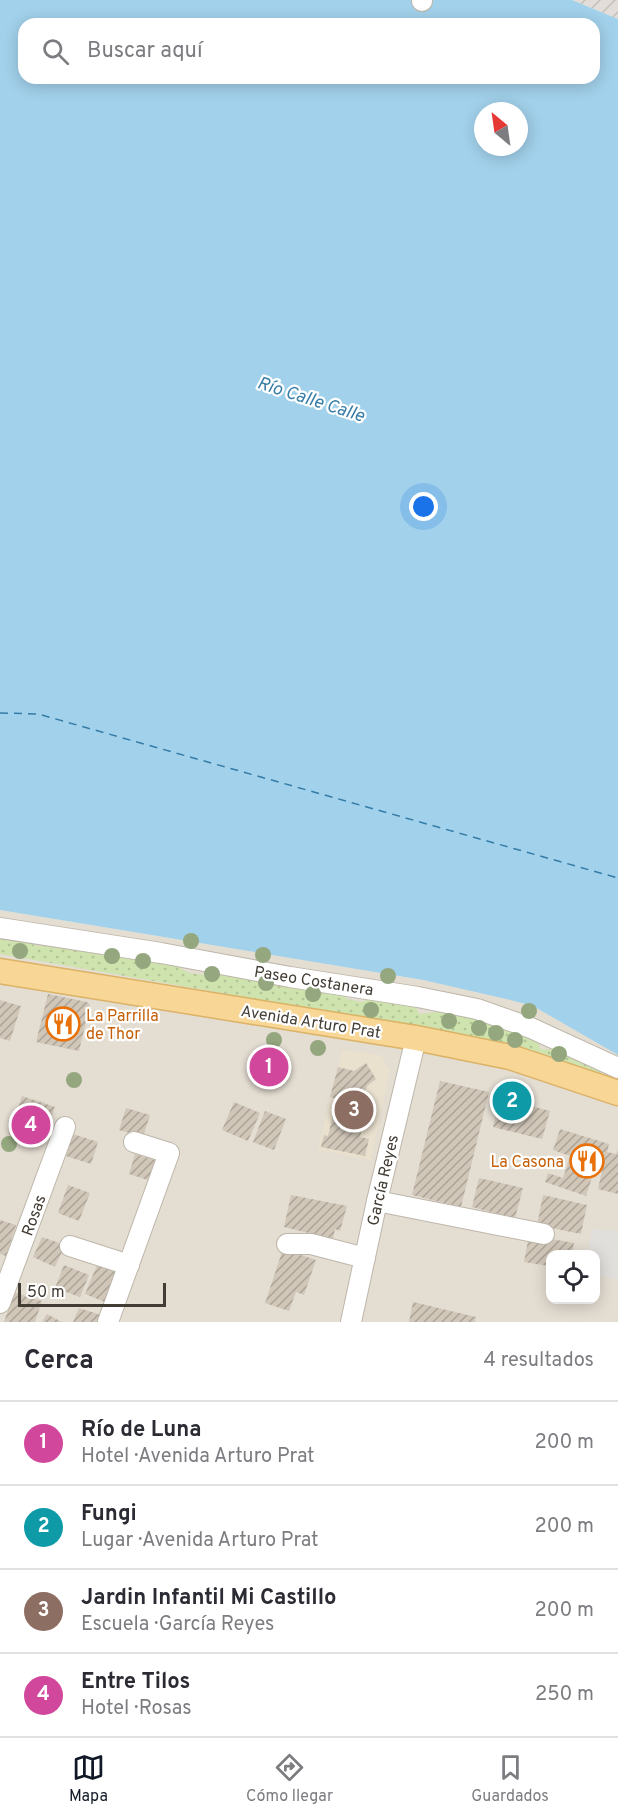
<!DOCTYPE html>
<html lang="es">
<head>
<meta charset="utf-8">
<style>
	body { margin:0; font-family:Overpass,sans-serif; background:#f2f2f3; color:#2b2b33 }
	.controls { position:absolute; right:18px; bottom:18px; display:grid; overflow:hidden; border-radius:12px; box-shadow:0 3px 15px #0003 }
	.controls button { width:54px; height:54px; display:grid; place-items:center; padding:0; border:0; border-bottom:2px solid #e1e1e2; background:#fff; color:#2b2b33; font:30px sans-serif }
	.compass { position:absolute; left:474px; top:102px; width:54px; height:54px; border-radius:50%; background:#fff; box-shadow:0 3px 15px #0003; rotate:331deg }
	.scale { position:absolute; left:18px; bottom:15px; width:148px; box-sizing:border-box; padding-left:6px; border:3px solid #423c34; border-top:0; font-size:16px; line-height:21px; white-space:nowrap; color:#423c34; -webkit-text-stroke:4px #fff; paint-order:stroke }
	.you { position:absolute; left:424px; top:507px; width:21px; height:21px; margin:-15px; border:4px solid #fff; border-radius:50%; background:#1a73e8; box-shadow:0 0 0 9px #1a73e833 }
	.badge { display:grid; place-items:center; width:39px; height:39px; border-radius:50%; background:#111827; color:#fff; font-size:20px; font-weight:700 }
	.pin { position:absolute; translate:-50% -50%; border:3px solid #fff; box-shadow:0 2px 6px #0006 }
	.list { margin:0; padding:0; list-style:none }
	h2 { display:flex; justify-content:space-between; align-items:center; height:78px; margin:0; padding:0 24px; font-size:26px }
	h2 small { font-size:20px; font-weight:400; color:#7c7c81 }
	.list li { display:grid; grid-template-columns:39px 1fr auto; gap:18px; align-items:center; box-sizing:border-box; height:84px; padding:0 24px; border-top:2px solid #e1e1e2 }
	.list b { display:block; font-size:22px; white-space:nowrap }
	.list p { margin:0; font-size:20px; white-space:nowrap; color:#7c7c81 }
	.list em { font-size:20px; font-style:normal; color:#7c7c81 }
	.icon { flex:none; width:33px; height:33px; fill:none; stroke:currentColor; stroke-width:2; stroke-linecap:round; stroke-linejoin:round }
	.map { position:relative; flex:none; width:618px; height:1322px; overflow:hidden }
	.search { position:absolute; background:#fff; box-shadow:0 3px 15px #0003; left:18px; right:18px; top:18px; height:66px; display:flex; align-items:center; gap:15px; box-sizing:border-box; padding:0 21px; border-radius:18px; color:#7c7c81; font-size:22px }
	.sheet { height:414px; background:#fff }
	nav { display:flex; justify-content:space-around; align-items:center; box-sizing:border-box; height:84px; border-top:2px solid #e1e1e2; background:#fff; font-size:16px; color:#7c7c81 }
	nav a { display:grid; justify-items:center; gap:3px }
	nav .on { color:#111827 }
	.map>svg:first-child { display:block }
	.residential { fill:#e4ddd2; fill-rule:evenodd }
	.industrial { fill:url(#industrial-furrows) }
	.education { fill:#e9e0ce }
	.grass { fill:url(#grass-dots) }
	.parking { fill:#e1dfdc }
	.water { fill:#a2d1eb; fill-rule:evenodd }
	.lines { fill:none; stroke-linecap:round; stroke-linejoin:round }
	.ferry { stroke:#357ca6; stroke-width:1.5; stroke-dasharray:8 6; stroke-linecap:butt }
	.building { fill:url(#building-hatch) }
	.minor-casing { stroke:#beb6aa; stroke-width:22 }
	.major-casing { stroke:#dbb266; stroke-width:27 }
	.minor { stroke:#fff; stroke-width:20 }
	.major { stroke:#f8d695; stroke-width:24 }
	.tree { fill:#94a77e }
	.labels { text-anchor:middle; stroke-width:4.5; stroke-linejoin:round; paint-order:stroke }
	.street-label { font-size:16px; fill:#423c34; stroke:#fff }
	.food-label { font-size:16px; fill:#c56008; stroke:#fff; text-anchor:start }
	.water-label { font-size:18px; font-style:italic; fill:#357ca6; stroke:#fff }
</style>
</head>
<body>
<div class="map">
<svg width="618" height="1322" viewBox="0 0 618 1322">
	<defs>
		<pattern id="industrial-furrows" width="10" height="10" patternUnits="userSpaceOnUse" patternTransform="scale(1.5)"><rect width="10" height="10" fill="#e2ddd8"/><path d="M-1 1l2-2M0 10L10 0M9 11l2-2" fill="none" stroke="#c3bfba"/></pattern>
		<pattern id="grass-dots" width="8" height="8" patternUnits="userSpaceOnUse" patternTransform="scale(1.5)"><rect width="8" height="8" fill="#cee3ae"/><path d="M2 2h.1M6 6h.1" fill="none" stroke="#b2c496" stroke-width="1.8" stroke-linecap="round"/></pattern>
		<pattern id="building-hatch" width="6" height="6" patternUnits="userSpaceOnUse" patternTransform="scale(1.5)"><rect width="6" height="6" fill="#d1c7b9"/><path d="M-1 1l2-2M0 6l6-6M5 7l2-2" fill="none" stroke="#aba397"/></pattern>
	</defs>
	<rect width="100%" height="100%" fill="#f0ece3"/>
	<!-- residential -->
	<path class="residential" d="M0 910 423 980 506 999 533 1006 618 1055V1322H0ZM550 1254H596V1300H550Z"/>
	<!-- industrial -->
	<path class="industrial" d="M572 0H618V19Z"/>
	<!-- education -->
	<path class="education" d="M342 1050 381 1055 390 1070 371 1160 318 1150Z"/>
	<!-- grass -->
	<path class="grass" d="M0 934 19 937 36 946 66 945 170 962 189 973 208 975 227 972 343 993 347 999 363 1002 372 997 415 1004 419 1014 453 1010 538 1039 540 1049 559 1050 597 1068 603 1075 530 1052 456 1034 0 954Z"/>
	<!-- parking -->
	<path class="parking" d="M592 1229 618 1231V1279L596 1276V1254H588Z"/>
	<!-- water -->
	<path class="water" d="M0 0H572L618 19V1055L533 1006 506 999 423 980 0 910ZM24 24H594V78H24ZM483 111H519V147H483Z"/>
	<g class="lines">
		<!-- ferry -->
		<path class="ferry" d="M0 713 38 714 618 878"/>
	</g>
	<!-- building -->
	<g class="building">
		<path d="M48 994 87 1002 90 1005 79 1051 36 1042Z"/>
		<path d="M0 1000 21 1006 10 1041 0 1038Z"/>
		<path d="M366 1063 376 1079 367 1086 363 1099 369 1100 360 1137 369 1139 365 1156 321 1147 324 1135 328 1136 337 1099 330 1097 338 1067 354 1071Z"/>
		<path d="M440 1081 489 1092 461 1207 412 1195Z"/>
		<path d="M22 1096 55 1107 41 1146 9 1135Z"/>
		<path d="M500 1098 550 1111 542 1139 493 1127Z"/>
		<path d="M234 1102 260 1113 248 1141 222 1130Z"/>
		<path d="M126 1108 150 1115 143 1137 119 1130Z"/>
		<path d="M265 1111 286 1119 274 1150 253 1142Z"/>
		<path d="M560 1129 609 1144 607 1152 616 1154 618 1150V1194L598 1189 605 1158 602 1167 596 1165 586 1196 545 1182 548 1173 563 1178 570 1156 553 1150Z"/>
		<path d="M73 1134 98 1142 91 1164 66 1156Z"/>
		<path d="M135 1154 158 1161 151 1181 129 1174Z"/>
		<path d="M479 1178 523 1188 515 1218 472 1207Z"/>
		<path d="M68 1185 90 1193 79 1221 58 1213Z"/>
		<path d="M291 1195 347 1206 340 1231 335 1229 333 1239 284 1227Z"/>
		<path d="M543 1195 587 1205 581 1234 537 1225Z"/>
		<path d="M0 1220 16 1225 6 1256 0 1254Z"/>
		<path d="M529 1235 574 1243 572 1254H550L549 1266 524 1262Z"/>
		<path d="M42 1237 65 1245 55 1267 33 1257Z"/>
		<path d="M283 1249 316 1260 304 1295 296 1292 289 1311 265 1303Z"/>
		<path d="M100 1258 120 1267 105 1302 85 1294Z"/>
		<path d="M64 1265 89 1275 80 1297 55 1288Z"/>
		<path d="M14 1292 42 1301 35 1322H4Z"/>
		<path d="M413 1302 476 1317 475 1322H409Z"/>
		<path d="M79 1308 101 1315 98 1322H73Z"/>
		<path d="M47 1314 62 1322H42Z"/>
	</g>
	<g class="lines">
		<defs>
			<g id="minor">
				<path d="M422 1V0"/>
				<path d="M0 928 161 953 290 977 418 997 477 1009 531 1028 618 1068"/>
				<path d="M377 1201 544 1234"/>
				<path d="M287 1244H311L365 1258"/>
				<path d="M70 1246 129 1265"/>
				<path d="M0 1303 65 1127"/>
				<path d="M108 1322 169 1153 134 1142"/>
				<path d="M351 1322 377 1201 416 1038"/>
			</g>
			<path id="major" d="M0 971 416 1038 510 1057 618 1093"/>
		</defs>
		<!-- minor casing -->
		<use href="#minor" class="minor-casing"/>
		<!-- major casing -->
		<use href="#major" class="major-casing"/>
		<!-- minor -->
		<use href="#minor" class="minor"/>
		<!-- major -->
		<use href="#major" class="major"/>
	</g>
	<!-- trees -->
	<g class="tree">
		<circle cx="191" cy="941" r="8"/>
		<circle cx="20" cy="951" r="8"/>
		<circle cx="263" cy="955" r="8"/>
		<circle cx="112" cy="956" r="8"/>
		<circle cx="143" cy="961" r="8"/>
		<circle cx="212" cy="974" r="8"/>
		<circle cx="388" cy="976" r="8"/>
		<circle cx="266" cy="983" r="8"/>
		<circle cx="313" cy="994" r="8"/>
		<circle cx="371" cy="1010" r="8"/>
		<circle cx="529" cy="1011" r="8"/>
		<circle cx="449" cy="1021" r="8"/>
		<circle cx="479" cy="1028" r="8"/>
		<circle cx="496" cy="1033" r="8"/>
		<circle cx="274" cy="1040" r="8"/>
		<circle cx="515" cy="1040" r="8"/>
		<circle cx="318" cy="1048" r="8"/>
		<circle cx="559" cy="1054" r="8"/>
		<circle cx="74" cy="1080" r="8"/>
		<circle cx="9" cy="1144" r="8"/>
	</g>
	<!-- icons -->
	<defs>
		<symbol id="restaurant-ring" viewBox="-11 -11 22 22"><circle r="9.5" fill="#fff" stroke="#e8710a" stroke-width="1.5"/><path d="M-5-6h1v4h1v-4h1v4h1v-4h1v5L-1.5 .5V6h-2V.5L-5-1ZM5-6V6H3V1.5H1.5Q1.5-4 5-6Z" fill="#e8710a"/></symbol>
	</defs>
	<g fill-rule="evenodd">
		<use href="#restaurant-ring" x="44" y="1005" width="38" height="38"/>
		<use href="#restaurant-ring" x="568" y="1142" width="38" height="38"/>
	</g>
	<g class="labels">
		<!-- street labels -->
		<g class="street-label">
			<text transform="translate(314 980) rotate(9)" y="6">Paseo Costanera</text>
			<text transform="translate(311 1021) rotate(9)" y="6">Avenida Arturo Prat</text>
			<text transform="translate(382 1180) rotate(-77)" y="6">García Reyes</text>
			<text transform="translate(33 1215) rotate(-70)" y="6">Rosas</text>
		</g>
		<!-- food labels -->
		<g class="food-label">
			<text x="86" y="1021">La Parrilla<tspan x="86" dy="18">de Thor</tspan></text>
			<text x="564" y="1167" text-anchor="end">La Casona</text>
		</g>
		<!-- water labels -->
		<g class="water-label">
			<text transform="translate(311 399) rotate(18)" y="6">Río Calle Calle</text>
		</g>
	</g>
</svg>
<div class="controls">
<button><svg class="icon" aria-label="locate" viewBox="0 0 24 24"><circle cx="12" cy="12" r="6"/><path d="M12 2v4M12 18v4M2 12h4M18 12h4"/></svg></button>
</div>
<svg class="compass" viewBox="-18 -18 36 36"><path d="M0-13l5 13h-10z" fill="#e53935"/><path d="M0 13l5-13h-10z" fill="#7c7c81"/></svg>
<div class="scale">50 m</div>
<div class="you"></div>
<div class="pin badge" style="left:269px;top:1067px;background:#d1479c">1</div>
<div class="pin badge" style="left:512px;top:1101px;background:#0f9aa8">2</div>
<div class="pin badge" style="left:354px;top:1110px;background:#8d6e63">3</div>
<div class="pin badge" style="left:31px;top:1125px;background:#d1479c">4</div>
<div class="search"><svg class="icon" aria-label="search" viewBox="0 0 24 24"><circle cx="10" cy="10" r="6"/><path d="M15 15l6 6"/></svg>Buscar aquí</div>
</div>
<section class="sheet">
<h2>Cerca<small>4 resultados</small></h2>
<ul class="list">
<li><span class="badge" style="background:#d1479c">1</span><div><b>Río de Luna</b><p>Hotel · Avenida Arturo Prat</p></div><em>200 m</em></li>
<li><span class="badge" style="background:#0f9aa8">2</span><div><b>Fungi</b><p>Lugar · Avenida Arturo Prat</p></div><em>200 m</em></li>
<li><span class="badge" style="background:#8d6e63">3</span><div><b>Jardin Infantil Mi Castillo</b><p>Escuela · García Reyes</p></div><em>200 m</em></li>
<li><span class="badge" style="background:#d1479c">4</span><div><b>Entre Tilos</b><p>Hotel · Rosas</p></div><em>250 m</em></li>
</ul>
</section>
<nav>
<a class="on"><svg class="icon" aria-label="map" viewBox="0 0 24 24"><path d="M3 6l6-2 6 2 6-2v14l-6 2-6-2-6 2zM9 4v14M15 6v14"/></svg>Mapa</a>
<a><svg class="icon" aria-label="directions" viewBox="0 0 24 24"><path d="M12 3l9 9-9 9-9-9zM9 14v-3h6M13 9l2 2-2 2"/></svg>Cómo llegar</a>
<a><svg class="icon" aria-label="saved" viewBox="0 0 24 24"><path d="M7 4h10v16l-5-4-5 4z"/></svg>Guardados</a>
</nav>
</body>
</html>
